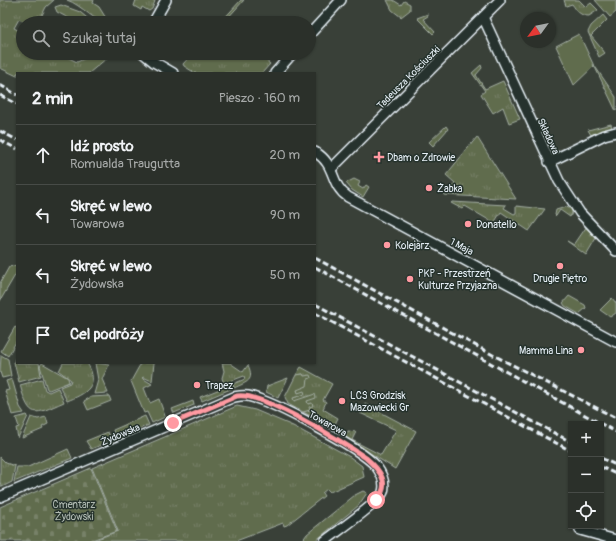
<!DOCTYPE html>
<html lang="pl">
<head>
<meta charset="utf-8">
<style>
	body { margin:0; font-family:Pangolin,sans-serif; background:#373c36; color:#f1f3f6 }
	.controls { position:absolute; right:12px; bottom:12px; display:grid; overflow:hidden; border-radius:0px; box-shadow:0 1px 3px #0004 }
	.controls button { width:36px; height:36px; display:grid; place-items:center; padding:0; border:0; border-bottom:1px solid #474b47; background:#2b302a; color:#f1f3f6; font:20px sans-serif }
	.compass { position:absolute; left:520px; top:12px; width:36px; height:36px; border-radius:50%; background:#2b302a; box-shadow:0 1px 3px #0004; rotate:237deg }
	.stop { position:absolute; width:12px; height:12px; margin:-9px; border:3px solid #ff9aa2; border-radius:50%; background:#fff }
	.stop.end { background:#ff9aa2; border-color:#fff; box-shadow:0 1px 4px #0008 }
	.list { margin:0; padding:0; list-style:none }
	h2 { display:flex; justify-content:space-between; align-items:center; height:52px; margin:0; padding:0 16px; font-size:17px }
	h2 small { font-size:13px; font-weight:400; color:#a6a9a8 }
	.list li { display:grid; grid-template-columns:26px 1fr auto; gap:12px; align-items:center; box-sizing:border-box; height:60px; padding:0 16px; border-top:1px solid #474b47 }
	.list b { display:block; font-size:15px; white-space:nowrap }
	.list p { margin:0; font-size:13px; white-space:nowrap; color:#a6a9a8 }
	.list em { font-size:13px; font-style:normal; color:#a6a9a8 }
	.icon { flex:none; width:22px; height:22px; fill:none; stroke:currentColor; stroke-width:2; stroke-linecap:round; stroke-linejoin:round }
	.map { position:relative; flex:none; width:616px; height:541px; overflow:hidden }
	.search { position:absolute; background:#2b302a; box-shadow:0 1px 3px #0004; left:16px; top:16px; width:300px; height:44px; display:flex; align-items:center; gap:10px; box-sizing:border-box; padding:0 14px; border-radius:22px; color:#a6a9a8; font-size:15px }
	.panel { position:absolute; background:#2b302a; box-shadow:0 1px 3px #0004; left:16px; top:72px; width:300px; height:292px; border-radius:0px }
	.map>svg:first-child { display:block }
	.grass { fill:url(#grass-tufts); stroke:#a4aea3 }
	.cemetery { fill:url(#cemetery-stones); stroke:#a4aea3 }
	.green { fill:#606c4e; stroke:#a4aea3 }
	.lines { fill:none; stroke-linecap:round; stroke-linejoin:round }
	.street-casing { stroke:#e8f1f8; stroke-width:12 }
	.street { stroke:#26332d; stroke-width:9 }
	.rail { stroke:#e8f1f8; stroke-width:3; stroke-dasharray:6 3; stroke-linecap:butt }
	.route { stroke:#ff9aa2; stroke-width:5 }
	.poi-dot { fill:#ff9aa2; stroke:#26332d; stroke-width:1.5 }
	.labels { text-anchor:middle; stroke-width:3; stroke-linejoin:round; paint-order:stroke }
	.street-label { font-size:10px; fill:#e8f1f8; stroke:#26332d }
	.poi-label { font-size:10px; fill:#e8f1f8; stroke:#26332d; text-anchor:start }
	.park-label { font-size:10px; fill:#b2bcb4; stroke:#26332d }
</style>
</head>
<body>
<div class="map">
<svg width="616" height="541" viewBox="0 0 616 541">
	<defs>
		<pattern id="grass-tufts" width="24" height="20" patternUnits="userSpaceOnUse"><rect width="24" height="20" fill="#606c4e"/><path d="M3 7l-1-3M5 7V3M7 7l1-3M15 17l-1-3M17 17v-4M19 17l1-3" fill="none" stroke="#778168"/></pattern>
		<pattern id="cemetery-stones" width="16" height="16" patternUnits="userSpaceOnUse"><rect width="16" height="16" fill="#606c4e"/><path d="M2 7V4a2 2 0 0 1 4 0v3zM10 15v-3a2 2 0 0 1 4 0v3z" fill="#778168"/></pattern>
	</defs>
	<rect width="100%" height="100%" fill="#394038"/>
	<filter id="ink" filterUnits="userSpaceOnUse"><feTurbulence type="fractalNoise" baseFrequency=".025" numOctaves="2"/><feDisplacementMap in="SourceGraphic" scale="8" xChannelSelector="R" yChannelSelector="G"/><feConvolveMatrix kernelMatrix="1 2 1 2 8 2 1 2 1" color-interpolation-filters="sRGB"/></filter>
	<g filter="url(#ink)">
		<!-- grass -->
		<g class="grass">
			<path d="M0 0H54L46 7 38 23H26L19 19 14 28 23 33V53H59L77 62 98 53H113L89 73H17V76L0 68Z"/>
			<path d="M67 0H94L93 3 99 7 109 23C95 23 82 5 67 0Z"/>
			<path d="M136 0H152L155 1 152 9 149 11 142 7 141 10 134 6Z"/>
			<path d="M241 0H244L225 21 227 23H220Z"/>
			<path d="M387 0H393L401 5 404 1 410 4V10L401 17 392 10Z"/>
			<path d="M564 0H579L586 7 591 3 598 10 589 16C580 16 577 11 572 4L566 6Z"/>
			<path d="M603 15 607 20 591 36 605 53 599 57 588 32 591 26Z"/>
			<path d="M193 53H258L270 64 262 73H195L184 66 183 64Z"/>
			<path d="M481 65 482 68 476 75 485 89 503 81 520 119 509 123 503 107 493 113 481 94 485 91 472 73Z"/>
			<path d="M594 65 616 97V111Z"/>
			<path d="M611 124 612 129 591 135 588 130Z"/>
			<path d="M446 126 448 129 433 146 429 142Z"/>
			<path d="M477 137 516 199 444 195 455 183 446 175Z"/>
			<path d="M452 202 506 205 504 208 514 214 516 213V206L545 209 529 231 501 212 494 223 465 206 462 209 451 203Z"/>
			<path d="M566 207 572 209V213L570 217 560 210 556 216 555 215 556 210Z"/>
			<path d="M587 226 596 238 586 255 567 241 574 245Z"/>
			<path d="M17 353V363H39L41 376 19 382 14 362Z"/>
			<path d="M63 363H87C101 386 85 394 67 401L60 387 70 383 71 380 59 371Z"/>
			<path d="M222 363H230L243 372 248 365C255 381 247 382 234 388L233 384 245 379 244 376 231 381 233 388 202 401 200 397 225 387 222 378 224 371Z"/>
			<path d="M301 367 332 384 323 400 326 402 323 409 338 418 333 428 303 412 309 410 307 401H294L293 398 305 394 298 393 297 390 304 377 303 374 296 375Z"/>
			<path d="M288 378 278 398 266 392 267 386Z"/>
			<path d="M42 379 45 390 49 392 58 388 64 402C34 415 30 420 20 385Z"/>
			<path d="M193 401 194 405 174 413 172 409Z"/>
			<path d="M365 404 416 431 395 469 345 437 348 431 356 432 352 440 381 455 396 430 360 413Z"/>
			<path d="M237 406 255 410 293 426 350 457 362 466 364 477 330 492 327 489 322 493 324 496 287 525 284 526 283 523 236 541H92L118 531 92 468Z"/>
			<path d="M145 416 149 425 115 438 113 430Z"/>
			<path d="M108 432 112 441 91 449 86 441Z"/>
			<path d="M68 449 72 458 14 482 17 467H28Z"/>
			<path d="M0 457 6 463 15 466 12 482 2 487 0 482Z"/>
			<path d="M363 491 367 493 358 506 315 541H302L307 534 355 495Z"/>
		</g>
		<!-- cemetery -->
		<path class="cemetery" d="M91 468 117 531 89 541H0V507Z"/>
		<!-- green -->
		<g class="green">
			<path d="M595 0H616V12L610 17Z"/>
			<path d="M61 5 80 12 93 23H78L57 12 55 7Z"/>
			<path d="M428 14V16L423 19 435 32 433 34 417 18Z"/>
			<path d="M579 34 594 66 574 85 556 46Z"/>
			<path d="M354 179 360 182 358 186 363 189 366 185 369 187 363 197 352 190 346 183Z"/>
			<path d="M17 265V272L0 301V283L9 267Z"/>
			<path d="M569 296 585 305 586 308 579 314 565 306 563 303Z"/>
			<path d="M612 298 616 303V313L610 317 600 310Z"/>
			<path d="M15 327 17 328V340L8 356 1 351Z"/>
			<path d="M1 355 8 359 11 376 2 378 0 372Z"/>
			<path d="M42 363 68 378 69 382 49 390 47 389 40 366Z"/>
			<path d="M95 363 109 365 102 379 108 393 94 394 98 380Z"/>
			<path d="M141 363H154L152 381 143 377 142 378 152 384 144 388 150 403 159 399 165 416V417L152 423 147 412 144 413 131 381Z"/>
			<path d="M303 374 304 376 310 375 311 378 308 379 307 386 297 390 298 393 304 391 305 394 293 398 294 401 315 394 316 398 307 401 308 404 312 403 313 406 309 407 310 410 303 412 288 404 285 397 296 375Z"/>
			<path d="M12 379 20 407 24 413 12 415 5 391 9 390 6 381Z"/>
			<path d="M109 396 111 401 88 410 84 401 91 397Z"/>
			<path d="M27 415 28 416 18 438 16 428 19 427 16 418Z"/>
			<path d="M31 417 38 419 46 417 48 424 42 427 43 429 22 438Z"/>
		</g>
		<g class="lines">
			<defs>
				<g id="street">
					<path d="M483 17 559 181 580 213 616 251"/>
					<path d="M153 23 166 0"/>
					<path d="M309 35 341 0"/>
					<path d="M143 53 154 62 173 73"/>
					<path d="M275 73 293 53"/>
					<path d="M315 152C337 165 329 184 348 197L616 342"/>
					<path d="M549 162 604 135 616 132"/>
					<path d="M331 169 500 0"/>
					<path d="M0 497 234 397C239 396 243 395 248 396 273 401 360 448 376 466 382 474 386 482 383 492 379 503 336 532 325 541"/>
					<path d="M580 530 616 540"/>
				</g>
			</defs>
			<!-- street casing -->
			<use href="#street" class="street-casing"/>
			<!-- street -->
			<use href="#street" class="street"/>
			<!-- rail -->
			<g class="rail">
				<path d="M0 85 17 95"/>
				<path d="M0 95 17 104"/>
				<path d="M0 131 17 140"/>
				<path d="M0 140 17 149"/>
				<path d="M315 258 493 355 616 418"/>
				<path d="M315 267 616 432"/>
				<path d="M315 304 571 442"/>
				<path d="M315 313 571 451"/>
				<path d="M601 458 616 465"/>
				<path d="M601 467 616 474"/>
			</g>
		</g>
	</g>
	<g class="lines" filter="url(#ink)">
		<!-- route -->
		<path class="route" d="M173 423 237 396C261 391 344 443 366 458 380 470 392 485 376 500"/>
	</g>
	<!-- markers -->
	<g class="poi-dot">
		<path d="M377 151h4v4h4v4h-4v4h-4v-4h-4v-4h4z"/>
		<circle cx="429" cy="188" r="4"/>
		<circle cx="468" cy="224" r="4"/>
		<circle cx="387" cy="245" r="4"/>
		<circle cx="560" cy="266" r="4"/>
		<circle cx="410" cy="279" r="4"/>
		<circle cx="581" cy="350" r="4"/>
		<circle cx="197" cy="385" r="4"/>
		<circle cx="342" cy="401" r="4"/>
	</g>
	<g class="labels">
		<!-- street labels -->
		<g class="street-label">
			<text transform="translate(408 77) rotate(-45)" y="4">Tadeusza Kościuszki</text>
			<text transform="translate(549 136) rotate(65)" y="4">Składowa</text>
			<text transform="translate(462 246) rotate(28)" y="4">1 Maja</text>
			<text transform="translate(328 423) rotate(29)" y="4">Towarowa</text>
			<text transform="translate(120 434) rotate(-23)" y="4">Żydowska</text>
		</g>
		<!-- poi labels -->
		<g class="poi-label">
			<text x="387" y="161">Dbam o Zdrowie</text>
			<text x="437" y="192">Żabka</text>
			<text x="476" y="228">Donatello</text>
			<text x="395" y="249">Kolejarz</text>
			<text x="418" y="277">PKP - Przestrzeń<tspan x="418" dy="12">Kulturze Przyjazna</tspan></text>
			<text x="560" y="282" text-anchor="middle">Drugie Piętro</text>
			<text x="573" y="354" text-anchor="end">Mamma Lina</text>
			<text x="205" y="389">Trapez</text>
			<text x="350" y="399">LCS Grodzisk<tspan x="350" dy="12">Mazowiecki Gr</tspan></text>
		</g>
		<!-- park labels -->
		<g class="park-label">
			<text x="74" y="508">Cmentarz<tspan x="74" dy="12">Żydowski</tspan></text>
		</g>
	</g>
</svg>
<div class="controls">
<button>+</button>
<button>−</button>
<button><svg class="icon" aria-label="locate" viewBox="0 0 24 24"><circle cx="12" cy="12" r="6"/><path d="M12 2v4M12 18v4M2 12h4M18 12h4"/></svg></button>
</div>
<svg class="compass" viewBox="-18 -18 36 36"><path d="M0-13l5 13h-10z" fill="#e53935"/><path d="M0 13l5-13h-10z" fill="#a6a9a8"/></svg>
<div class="stop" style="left:376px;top:500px"></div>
<div class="stop end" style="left:173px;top:423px"></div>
<div class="search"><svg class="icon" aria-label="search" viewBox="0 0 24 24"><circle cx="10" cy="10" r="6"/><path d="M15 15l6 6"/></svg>Szukaj tutaj</div>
<section class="panel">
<h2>2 min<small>Pieszo · 160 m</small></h2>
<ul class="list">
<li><svg class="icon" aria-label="ahead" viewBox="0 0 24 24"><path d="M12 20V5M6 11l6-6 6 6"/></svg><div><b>Idź prosto</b><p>Romualda Traugutta</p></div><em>20 m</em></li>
<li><svg class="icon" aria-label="left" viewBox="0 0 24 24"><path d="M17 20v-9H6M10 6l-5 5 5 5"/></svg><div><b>Skręć w lewo</b><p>Towarowa</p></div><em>90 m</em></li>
<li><svg class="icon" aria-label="left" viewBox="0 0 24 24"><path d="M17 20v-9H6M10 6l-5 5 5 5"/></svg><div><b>Skręć w lewo</b><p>Żydowska</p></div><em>50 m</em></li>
<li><svg class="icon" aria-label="arrive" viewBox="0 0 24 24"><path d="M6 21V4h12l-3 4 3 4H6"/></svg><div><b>Cel podróży</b></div></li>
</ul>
</section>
</div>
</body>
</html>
